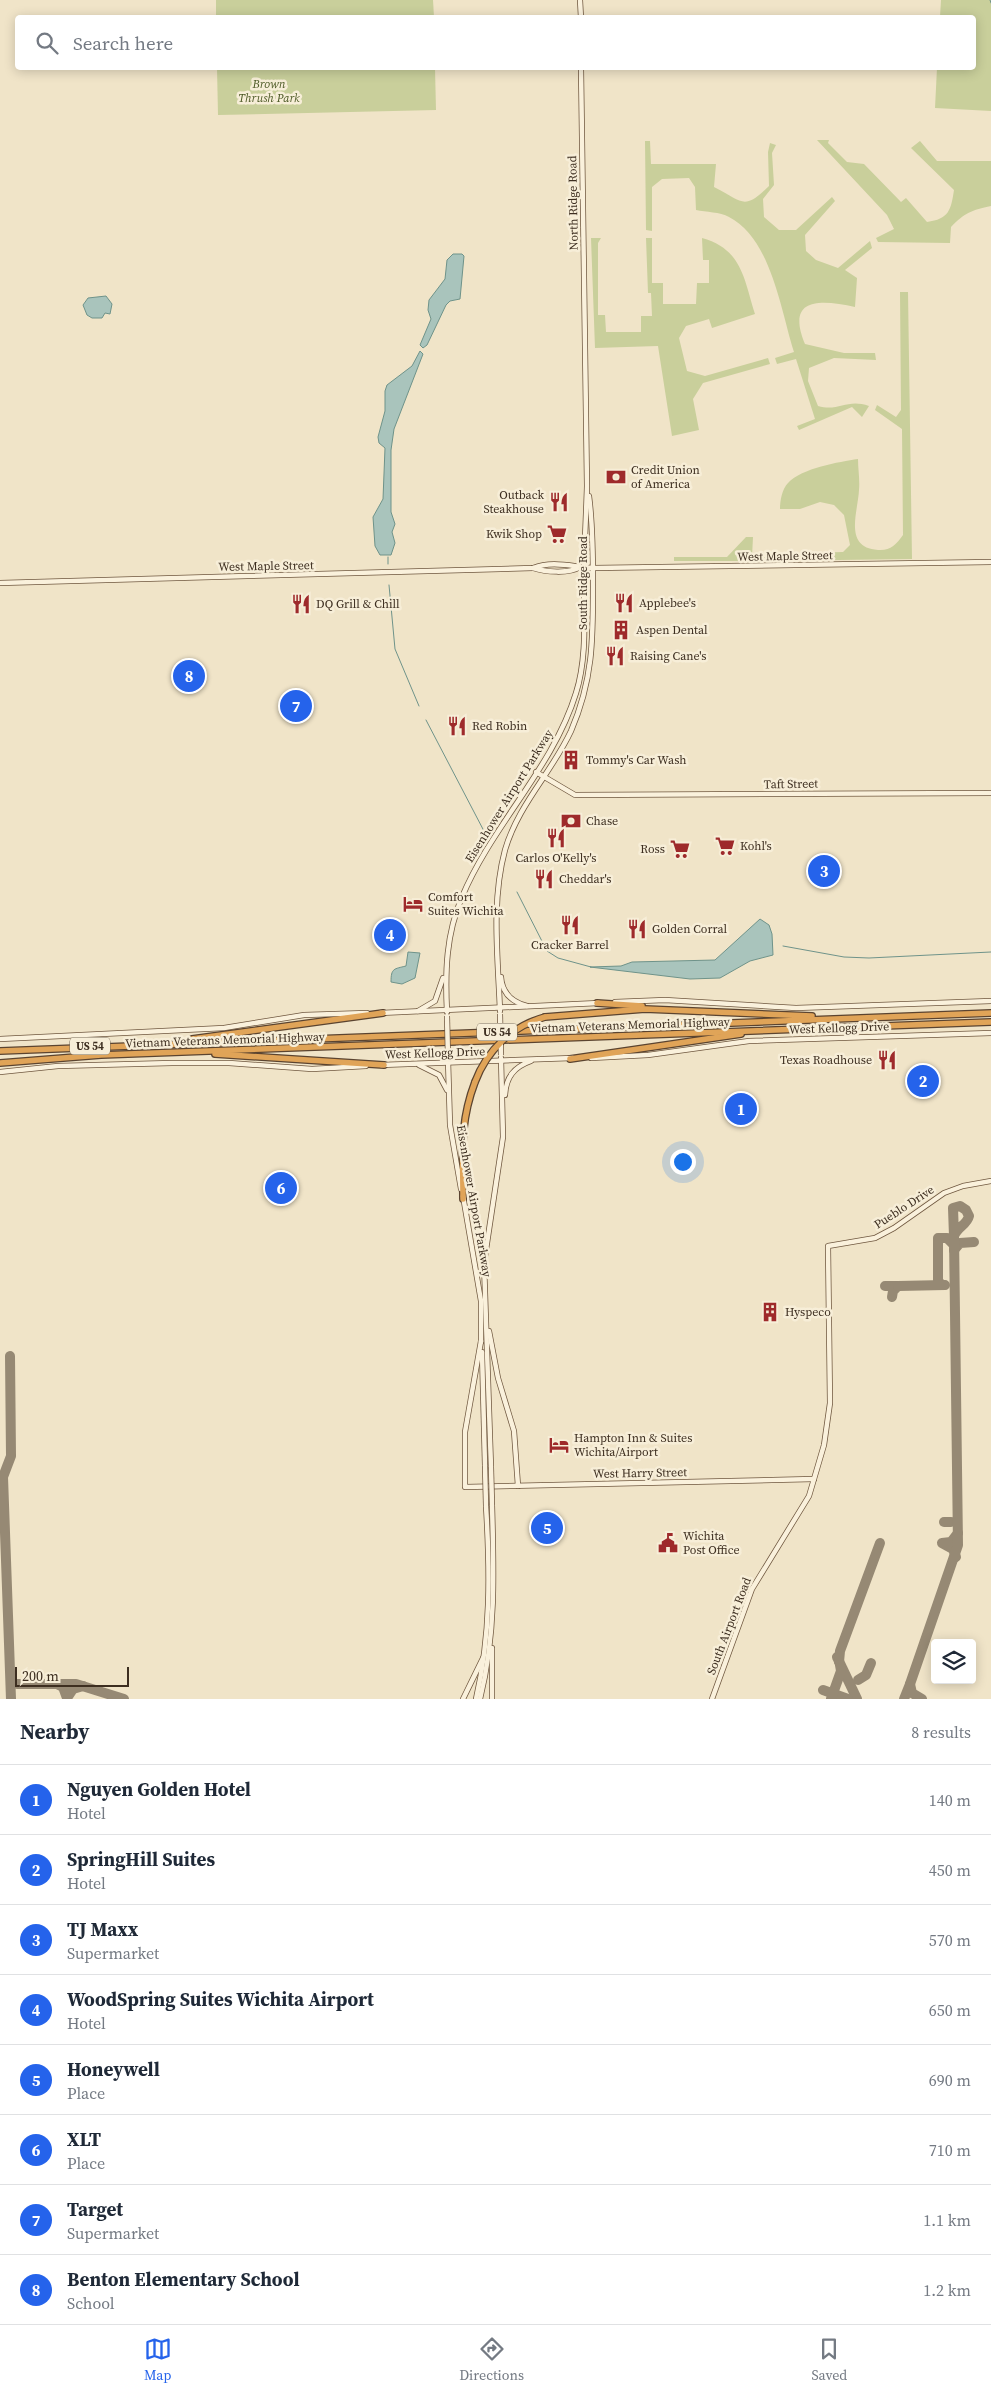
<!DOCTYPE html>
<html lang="en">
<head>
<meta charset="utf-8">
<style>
	body { margin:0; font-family:"Source Serif 4",serif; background:#f6f6f7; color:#1f2937 }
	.controls { position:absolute; right:15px; bottom:15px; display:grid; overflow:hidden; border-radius:5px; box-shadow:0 2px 12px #0003 }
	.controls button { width:45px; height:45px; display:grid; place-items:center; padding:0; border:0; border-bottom:1px solid #e0e1e3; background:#fff; color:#1f2937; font:25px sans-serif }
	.scale { position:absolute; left:15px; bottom:12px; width:114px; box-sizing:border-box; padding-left:5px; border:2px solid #3d2e20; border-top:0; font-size:14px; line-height:18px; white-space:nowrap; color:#3d2e20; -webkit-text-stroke:4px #f7eed8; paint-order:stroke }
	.you { position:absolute; left:682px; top:1161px; width:18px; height:18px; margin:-12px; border:4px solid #fff; border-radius:50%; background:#1a73e8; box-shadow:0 0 0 8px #1a73e833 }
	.badge { display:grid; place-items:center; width:32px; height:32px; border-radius:50%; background:#2563eb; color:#fff; font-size:16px; font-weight:700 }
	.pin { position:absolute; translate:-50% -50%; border:2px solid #fff; box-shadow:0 1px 5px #0006 }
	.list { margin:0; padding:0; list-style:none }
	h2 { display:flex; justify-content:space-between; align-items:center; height:65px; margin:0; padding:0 20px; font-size:21px }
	h2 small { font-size:16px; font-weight:400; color:#747a83 }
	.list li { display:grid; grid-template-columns:32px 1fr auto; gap:15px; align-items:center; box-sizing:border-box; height:70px; padding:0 20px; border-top:1px solid #e0e1e3 }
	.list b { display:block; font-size:19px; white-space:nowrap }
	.list p { margin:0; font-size:16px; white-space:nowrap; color:#747a83 }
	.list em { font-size:16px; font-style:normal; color:#747a83 }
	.icon { flex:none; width:28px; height:28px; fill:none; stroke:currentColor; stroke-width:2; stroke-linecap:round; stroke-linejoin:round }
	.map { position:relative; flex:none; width:991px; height:1699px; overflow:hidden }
	.search { position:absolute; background:#fff; box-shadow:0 2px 12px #0003; left:15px; right:15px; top:15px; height:55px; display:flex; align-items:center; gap:12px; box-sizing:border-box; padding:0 18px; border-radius:5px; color:#747a83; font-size:19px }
	.sheet { height:625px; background:#fff }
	nav { display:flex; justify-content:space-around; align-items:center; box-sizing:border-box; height:70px; border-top:1px solid #e0e1e3; background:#fff; font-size:14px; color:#747a83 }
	nav a { display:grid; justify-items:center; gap:2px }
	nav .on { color:#2563eb }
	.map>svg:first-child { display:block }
	.green { fill:#c9cf9b }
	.water { fill:#a9c4bc; stroke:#6f938a }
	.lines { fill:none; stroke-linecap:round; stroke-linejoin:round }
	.stream { stroke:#6f938a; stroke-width:1 }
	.taxiway { stroke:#968974; stroke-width:10 }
	.secondary-casing { stroke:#6f573f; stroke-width:6 }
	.highway-casing { stroke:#5b4430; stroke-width:8 }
	.secondary { stroke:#faf1dc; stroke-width:4.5 }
	.highway { stroke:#e0a458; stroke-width:5.5 }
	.secondary-bridge-casing { stroke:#6f573f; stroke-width:6; stroke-linecap:butt }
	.highway-bridge-casing { stroke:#5b4430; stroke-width:8; stroke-linecap:butt }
	.secondary-bridge { stroke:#faf1dc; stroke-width:4.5 }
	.highway-bridge { stroke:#e0a458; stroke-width:5.5 }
	.labels { text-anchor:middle; stroke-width:5; stroke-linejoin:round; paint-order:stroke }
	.shield { fill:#f7eed8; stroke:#756857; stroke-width:1 }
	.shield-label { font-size:11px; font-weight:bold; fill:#3d2e20 }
	.park-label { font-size:12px; font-style:italic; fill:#4d5a26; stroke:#f7eed8 }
	.street-label { font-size:12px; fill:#3d2e20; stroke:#f7eed8 }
	.poi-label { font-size:12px; fill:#3d2e20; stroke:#f7eed8; text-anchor:start }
</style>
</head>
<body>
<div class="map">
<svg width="991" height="1699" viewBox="0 0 991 1699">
	<rect width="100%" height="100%" fill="#f0e4c8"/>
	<!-- green -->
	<g class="green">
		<path d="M216 0H433L434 17H216Z"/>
		<path d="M941 0H991V111L935 108 937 68H974V18L940 17Z"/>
		<path d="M217 68H435L436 110 218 115Z"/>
		<path d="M817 140H829L828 143 847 162 864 164 901 202 906 198 927 222C949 219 951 210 954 190L911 148 920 141 937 161H991V206C972 210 964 213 951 227L950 243 878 242 876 238 894 229 887 215Z"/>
		<path d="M645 141H650L651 164H716L714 187C744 202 743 211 769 186L768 152 770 143 776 145 772 153 774 185 763 199 764 217 779 230H796L832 197 835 201 805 235 806 251 816 260 838 268 870 241 872 248 845 270 857 278 855 307C822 300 785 296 805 344L844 353H875L876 360 834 358 809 368 808 381 818 406C839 412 847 398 869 406L862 417 852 407 799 430 797 426 815 419 796 359 777 364 775 358 794 352C781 311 771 238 729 217 720 212 706 212 696 210L695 187 689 178 662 179 652 187V231L646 230Z"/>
		<path d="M591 238H601L598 243V315H605L606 332H641V316H652L651 293H648L646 238H652V283H663V304H696L697 283H709V260H703L702 238C742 249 744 279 755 314L712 328 709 319 686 326 679 338 687 371 705 376 768 358 770 364 703 383 693 399 699 430 672 436 658 346 595 348Z"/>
		<path d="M900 292H908L912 559 764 561 761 559 759 554 843 552 850 545 844 515 834 505 820 502 800 509H780C780 501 782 489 788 483 802 468 839 462 858 459 858 469 860 480 859 490 858 512 843 548 878 550 890 551 896 545 903 535L902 429 875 410 877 405 896 417 901 410Z"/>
		<path d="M746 537H753L752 557 748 561H674V557H727Z"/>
	</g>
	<!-- water -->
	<g class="water">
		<path d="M453 254H462L464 256 460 299 450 301 446 305 427 345 423 348 420 345 431 319 428 310 429 300 445 279 447 260Z"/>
		<path d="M106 296 112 304 110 314 105 313 102 318H92L87 315 83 305 88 298Z"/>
		<path d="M420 351 423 354 394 429 391 450V512L395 524 392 532 395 543 391 555H380L375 546 373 517 383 499 385 448 379 443 378 437 385 411V391L387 385 412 366Z"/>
		<path d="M760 919 769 925 772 934 773 955 750 961 720 978 690 979 590 967 621 966 632 962 715 960Z"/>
		<path d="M408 952 420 953 415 978 402 984 391 982C391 968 394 969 406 966Z"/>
	</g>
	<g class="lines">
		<!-- stream -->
		<g class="stream">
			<path d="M990 0 991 3"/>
			<path d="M388 557V564"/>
			<path d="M389 585 395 649 419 706"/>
			<path d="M426 720 485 833"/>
			<path d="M517 892 547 951 558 958 591 967"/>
			<path d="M783 946 844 957 869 958 991 952"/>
		</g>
		<!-- taxiway -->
		<g class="taxiway">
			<path d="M954 1250 960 1243 974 1242"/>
			<path d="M943 1285 938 1282V1238H947L954 1245"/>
			<path d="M885 1286H898L893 1291 892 1297"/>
			<path d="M898 1286 945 1285"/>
			<path d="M10 1356 11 1456 3 1477 11 1699"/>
			<path d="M944 1522H951"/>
			<path d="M956 1557 953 1549 942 1543 951 1542 958 1533"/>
			<path d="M837 1657 857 1699"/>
			<path d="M839 1662 840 1651 880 1543"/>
			<path d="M858 1680 866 1675 871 1663"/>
			<path d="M55 1683 63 1687 67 1698 73 1689 83 1686"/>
			<path d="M17 1684H76L124 1699"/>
			<path d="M910 1684 958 1545 954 1236C957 1227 967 1225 969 1216L966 1210 960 1206 953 1208 954 1236"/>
			<path d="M823 1690 848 1699"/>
			<path d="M831 1699 841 1671 840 1665"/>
			<path d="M904 1699 910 1684 912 1693 922 1699"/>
		</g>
		<defs>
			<g id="secondary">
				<path d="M580 0 581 18"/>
				<path d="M533 568C545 572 569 574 580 567"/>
				<path d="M0 583 533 568C553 560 573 567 593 568L991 562"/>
				<path d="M536 772 575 795 991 793"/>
				<path d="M501 977C502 993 512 1002 527 1006"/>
				<path d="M615 1002 665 1000 796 1008 991 1001"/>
				<path d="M418 1011 435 1001 443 978"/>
				<path d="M500 1011C498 957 491 902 505 850 518 805 552 772 571 731 593 680 593 640 593 586 593 556 593 526 589 496"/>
				<path d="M447 1012C445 972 446 934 462 897 492 825 553 768 576 693 587 658 584 620 584 584 584 551 586 519 587 486L581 68"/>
				<path d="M380 1013 599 1003"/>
				<path d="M0 1039 224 1028 304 1015 367 1013"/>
				<path d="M591 1058 648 1055 749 1041 991 1033"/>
				<path d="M448 1060 450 1125 461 1189"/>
				<path d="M381 1065 573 1058"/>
				<path d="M419 1065 439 1075 447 1090"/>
				<path d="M0 1072 58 1066 172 1063H229L312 1069 366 1066"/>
				<path d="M505 1095C506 1077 514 1067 531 1061"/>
				<path d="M463 1196 481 1301V1342"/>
				<path d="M489 1331 498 1378 514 1431 518 1486"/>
				<path d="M481 1341 465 1432V1487L814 1479"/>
				<path d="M482 1352 485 1466"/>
				<path d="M491 1467 484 1263 503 1137 501 1058"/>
				<path d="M492 1648V1699"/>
				<path d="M463 1699 483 1658"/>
				<path d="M476 1699C491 1634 490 1572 486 1506"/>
				<path d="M480 1699C496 1635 494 1571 492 1505"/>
				<path d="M712 1699 752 1589 809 1496 824 1445 830 1403 828 1246 875 1238 894 1228 944 1193 963 1186 991 1181"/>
			</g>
			<g id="highway">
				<path d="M597 1003 642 1006"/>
				<path d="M545 1017 645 1009 812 1016"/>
				<path d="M192 1039 383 1013"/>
				<path d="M0 1051 991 1013"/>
				<path d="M215 1054 384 1065"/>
				<path d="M570 1059 741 1034"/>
				<path d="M0 1063 101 1055 991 1022"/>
				<path d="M463 1199C463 1155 459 1124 475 1082"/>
			</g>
		</defs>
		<!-- secondary casing -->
		<use href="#secondary" class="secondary-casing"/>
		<!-- highway casing -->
		<use href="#highway" class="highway-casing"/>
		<!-- secondary -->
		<use href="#secondary" class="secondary"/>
		<!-- highway -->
		<use href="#highway" class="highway"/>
		<defs>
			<g id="secondary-bridge">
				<path d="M500 1014 501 1055"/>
				<path d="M447 1016 448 1057"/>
				<path d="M485 1466 486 1506"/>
				<path d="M491 1467 492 1505"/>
			</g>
			<path id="highway-bridge" d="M475 1082C487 1050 512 1026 545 1017"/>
		</defs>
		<!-- secondary-bridge casing -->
		<use href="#secondary-bridge" class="secondary-bridge-casing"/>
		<!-- highway-bridge casing -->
		<use href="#highway-bridge" class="highway-bridge-casing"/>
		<!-- secondary-bridge -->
		<use href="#secondary-bridge" class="secondary-bridge"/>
		<!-- highway-bridge -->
		<use href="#highway-bridge" class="highway-bridge"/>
	</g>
	<!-- icons -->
	<defs>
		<symbol id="bank-bare" viewBox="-9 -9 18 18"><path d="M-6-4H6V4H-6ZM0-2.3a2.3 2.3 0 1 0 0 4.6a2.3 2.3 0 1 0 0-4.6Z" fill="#9e2a2b" stroke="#f7eed8" stroke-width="2.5" paint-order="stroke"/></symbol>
		<symbol id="restaurant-bare" viewBox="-9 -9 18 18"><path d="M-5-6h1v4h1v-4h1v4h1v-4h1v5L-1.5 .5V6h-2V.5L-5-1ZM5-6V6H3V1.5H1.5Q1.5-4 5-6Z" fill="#9e2a2b" stroke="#f7eed8" stroke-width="2.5" paint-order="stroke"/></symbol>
		<symbol id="supermarket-bare" viewBox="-9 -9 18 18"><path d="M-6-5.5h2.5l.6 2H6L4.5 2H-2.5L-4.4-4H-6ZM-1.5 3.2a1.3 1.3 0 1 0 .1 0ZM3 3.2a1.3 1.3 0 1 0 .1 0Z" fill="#9e2a2b" stroke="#f7eed8" stroke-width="2.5" paint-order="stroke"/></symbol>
		<symbol id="building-bare" viewBox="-9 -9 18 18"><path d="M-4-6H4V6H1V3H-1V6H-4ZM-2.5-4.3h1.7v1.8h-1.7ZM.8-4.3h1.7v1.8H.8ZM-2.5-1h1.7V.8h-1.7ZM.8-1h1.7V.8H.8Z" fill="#9e2a2b" stroke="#f7eed8" stroke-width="2.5" paint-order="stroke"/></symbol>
		<symbol id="hotel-bare" viewBox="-9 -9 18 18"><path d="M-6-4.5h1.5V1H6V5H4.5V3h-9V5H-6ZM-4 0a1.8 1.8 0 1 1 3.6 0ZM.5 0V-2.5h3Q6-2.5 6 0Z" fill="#9e2a2b" stroke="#f7eed8" stroke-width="2.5" paint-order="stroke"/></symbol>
		<symbol id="civic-bare" viewBox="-9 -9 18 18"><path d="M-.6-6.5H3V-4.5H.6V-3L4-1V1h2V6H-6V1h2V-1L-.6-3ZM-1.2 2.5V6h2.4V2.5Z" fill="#9e2a2b" stroke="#f7eed8" stroke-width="2.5" paint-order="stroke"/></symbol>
	</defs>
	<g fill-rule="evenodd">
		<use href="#bank-bare" x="602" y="463" width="28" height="28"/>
		<use href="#restaurant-bare" x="545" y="488" width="28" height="28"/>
		<use href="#supermarket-bare" x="543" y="520" width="28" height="28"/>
		<use href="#restaurant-bare" x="610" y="589" width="28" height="28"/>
		<use href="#restaurant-bare" x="287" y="590" width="28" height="28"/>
		<use href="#building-bare" x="607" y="616" width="28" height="28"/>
		<use href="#restaurant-bare" x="601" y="642" width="28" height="28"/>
		<use href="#restaurant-bare" x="443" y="712" width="28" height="28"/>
		<use href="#building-bare" x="557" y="746" width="28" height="28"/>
		<use href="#bank-bare" x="557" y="807" width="28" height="28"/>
		<use href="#restaurant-bare" x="542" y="824" width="28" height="28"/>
		<use href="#supermarket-bare" x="711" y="832" width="28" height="28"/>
		<use href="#supermarket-bare" x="666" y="835" width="28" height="28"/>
		<use href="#restaurant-bare" x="530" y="865" width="28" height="28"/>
		<use href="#hotel-bare" x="399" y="890" width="28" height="28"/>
		<use href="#restaurant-bare" x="556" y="911" width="28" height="28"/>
		<use href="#restaurant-bare" x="623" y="915" width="28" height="28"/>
		<use href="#restaurant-bare" x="873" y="1046" width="28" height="28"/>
		<use href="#building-bare" x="756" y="1298" width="28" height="28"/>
		<use href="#hotel-bare" x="545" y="1431" width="28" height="28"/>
		<use href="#civic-bare" x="654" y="1529" width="28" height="28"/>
	</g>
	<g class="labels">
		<!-- shield labels -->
		<g class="shield">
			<rect x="477" y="1023.5" width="40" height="17" rx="4"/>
			<rect x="70" y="1037.5" width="40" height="17" rx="4"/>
		</g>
		<g class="shield-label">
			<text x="497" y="1036">US 54</text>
			<text x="90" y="1050">US 54</text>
		</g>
		<!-- park labels -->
		<g class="park-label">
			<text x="269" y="88">Brown<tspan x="269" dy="14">Thrush Park</tspan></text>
		</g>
		<!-- street labels -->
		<g class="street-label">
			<text transform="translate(573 203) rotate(-91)" y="4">North Ridge Road</text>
			<text transform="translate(785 556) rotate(-1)" y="4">West Maple Street</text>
			<text transform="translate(266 566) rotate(-1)" y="4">West Maple Street</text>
			<text transform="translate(583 583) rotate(-90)" y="4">South Ridge Road</text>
			<text transform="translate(791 784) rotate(-1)" y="4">Taft Street</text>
			<text transform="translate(509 796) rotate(-58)" y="4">Eisenhower Airport Parkway</text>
			<text transform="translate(630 1025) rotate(-2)" y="4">Vietnam Veterans Memorial Highway</text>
			<text transform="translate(839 1028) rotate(-2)" y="4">West Kellogg Drive</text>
			<text transform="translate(225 1040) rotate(-2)" y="4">Vietnam Veterans Memorial Highway</text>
			<text transform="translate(435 1053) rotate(-2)" y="4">West Kellogg Drive</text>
			<text transform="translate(474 1201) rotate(80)" y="4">Eisenhower Airport Parkway</text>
			<text transform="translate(904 1207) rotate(-33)" y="4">Pueblo Drive</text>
			<text transform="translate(640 1473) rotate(-1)" y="4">West Harry Street</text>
			<text transform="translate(729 1626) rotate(-69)" y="4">South Airport Road</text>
		</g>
		<!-- poi labels -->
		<g class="poi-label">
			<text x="631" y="474">Credit Union<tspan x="631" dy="14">of America</tspan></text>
			<text x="544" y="499" text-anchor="end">Outback<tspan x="544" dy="14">Steakhouse</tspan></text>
			<text x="542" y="538" text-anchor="end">Kwik Shop</text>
			<text x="639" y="607">Applebee's</text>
			<text x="316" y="608">DQ Grill &amp; Chill</text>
			<text x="636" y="634">Aspen Dental</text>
			<text x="630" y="660">Raising Cane's</text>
			<text x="472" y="730">Red Robin</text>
			<text x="586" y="764">Tommy's Car Wash</text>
			<text x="586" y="825">Chase</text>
			<text x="740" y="850">Kohl's</text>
			<text x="665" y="853" text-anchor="end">Ross</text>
			<text x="556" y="862" text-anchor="middle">Carlos O'Kelly's</text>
			<text x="559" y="883">Cheddar's</text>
			<text x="428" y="901">Comfort<tspan x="428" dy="14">Suites Wichita</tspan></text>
			<text x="652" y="933">Golden Corral</text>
			<text x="570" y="949" text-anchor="middle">Cracker Barrel</text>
			<text x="872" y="1064" text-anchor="end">Texas Roadhouse</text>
			<text x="785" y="1316">Hyspeco</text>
			<text x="574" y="1442">Hampton Inn &amp; Suites<tspan x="574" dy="14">Wichita/Airport</tspan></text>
			<text x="683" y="1540">Wichita<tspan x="683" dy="14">Post Office</tspan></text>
		</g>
	</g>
</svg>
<div class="controls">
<button><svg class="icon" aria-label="layers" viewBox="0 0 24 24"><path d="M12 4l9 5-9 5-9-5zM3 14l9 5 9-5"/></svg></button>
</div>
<div class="scale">200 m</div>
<div class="you"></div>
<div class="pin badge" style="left:741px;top:1109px">1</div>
<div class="pin badge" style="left:923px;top:1081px">2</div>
<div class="pin badge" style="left:824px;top:871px">3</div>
<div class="pin badge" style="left:390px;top:935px">4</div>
<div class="pin badge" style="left:547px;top:1528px">5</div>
<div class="pin badge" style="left:281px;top:1188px">6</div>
<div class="pin badge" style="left:296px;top:706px">7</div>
<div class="pin badge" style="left:189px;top:676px">8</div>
<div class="search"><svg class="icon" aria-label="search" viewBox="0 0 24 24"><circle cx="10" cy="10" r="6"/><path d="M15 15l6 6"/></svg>Search here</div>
</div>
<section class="sheet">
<h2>Nearby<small>8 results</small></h2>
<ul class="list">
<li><span class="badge">1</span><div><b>Nguyen Golden Hotel</b><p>Hotel</p></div><em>140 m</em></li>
<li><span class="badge">2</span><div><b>SpringHill Suites</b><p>Hotel</p></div><em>450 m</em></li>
<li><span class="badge">3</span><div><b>TJ Maxx</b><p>Supermarket</p></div><em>570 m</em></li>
<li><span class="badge">4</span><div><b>WoodSpring Suites Wichita Airport</b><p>Hotel</p></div><em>650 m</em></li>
<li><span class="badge">5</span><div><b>Honeywell</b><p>Place</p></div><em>690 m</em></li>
<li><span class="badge">6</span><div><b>XLT</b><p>Place</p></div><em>710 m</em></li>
<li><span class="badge">7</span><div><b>Target</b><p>Supermarket</p></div><em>1.1 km</em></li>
<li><span class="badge">8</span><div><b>Benton Elementary School</b><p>School</p></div><em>1.2 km</em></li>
</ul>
</section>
<nav>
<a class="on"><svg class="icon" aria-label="map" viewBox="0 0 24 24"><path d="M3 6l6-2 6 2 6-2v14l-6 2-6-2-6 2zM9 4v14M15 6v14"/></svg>Map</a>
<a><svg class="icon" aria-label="directions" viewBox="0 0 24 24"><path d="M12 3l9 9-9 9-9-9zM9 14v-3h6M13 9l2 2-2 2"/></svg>Directions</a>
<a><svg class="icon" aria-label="saved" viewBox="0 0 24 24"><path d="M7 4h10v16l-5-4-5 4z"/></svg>Saved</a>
</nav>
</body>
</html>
